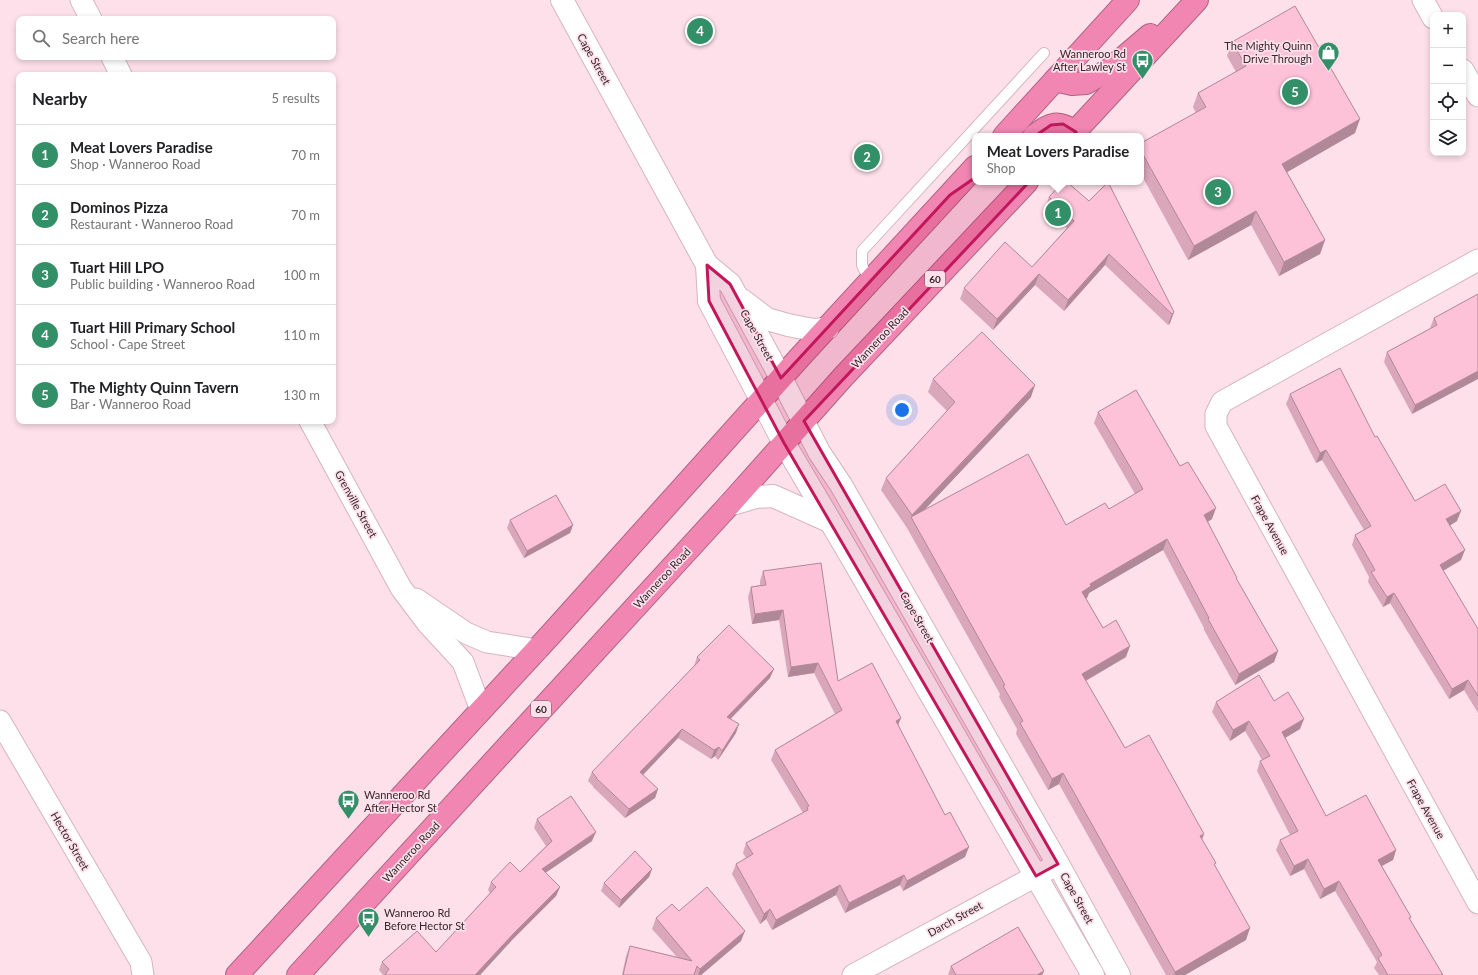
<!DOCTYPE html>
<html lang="en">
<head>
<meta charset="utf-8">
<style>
	body { margin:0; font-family:Lato,sans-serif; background:#f2f2f2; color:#202124 }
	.controls { position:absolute; right:12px; top:12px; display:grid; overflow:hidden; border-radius:8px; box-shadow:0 2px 6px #0003 }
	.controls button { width:36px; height:36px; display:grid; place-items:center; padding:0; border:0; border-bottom:1px solid #e0e0e0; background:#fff; color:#202124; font:20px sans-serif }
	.you { position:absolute; left:902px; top:410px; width:14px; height:14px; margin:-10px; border:3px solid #fff; border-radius:50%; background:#1a73e8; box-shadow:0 0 0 6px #1a73e833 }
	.badge { display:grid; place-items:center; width:26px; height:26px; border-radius:50%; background:#338f67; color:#fff; font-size:13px; font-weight:700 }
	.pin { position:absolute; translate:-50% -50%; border:2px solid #fff; box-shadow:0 1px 4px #0006 }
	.popup { position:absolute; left:972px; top:133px; width:172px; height:52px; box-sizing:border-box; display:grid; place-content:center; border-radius:8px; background:#fff; filter:drop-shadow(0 1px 3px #0005); font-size:13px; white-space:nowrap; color:#757577 }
	.popup b { font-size:15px; color:#202124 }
	.popup::after { content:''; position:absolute; left:50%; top:100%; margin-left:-8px; border:8px solid transparent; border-top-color:#fff }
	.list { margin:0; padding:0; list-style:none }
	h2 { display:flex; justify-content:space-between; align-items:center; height:52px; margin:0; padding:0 16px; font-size:17px }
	h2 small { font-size:13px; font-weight:400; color:#757577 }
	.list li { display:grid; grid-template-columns:26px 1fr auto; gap:12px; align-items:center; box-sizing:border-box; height:60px; padding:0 16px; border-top:1px solid #e0e0e0 }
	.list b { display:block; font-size:15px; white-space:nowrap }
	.list p { margin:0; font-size:13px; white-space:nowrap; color:#757577 }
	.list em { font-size:13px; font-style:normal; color:#757577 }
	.icon { flex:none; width:22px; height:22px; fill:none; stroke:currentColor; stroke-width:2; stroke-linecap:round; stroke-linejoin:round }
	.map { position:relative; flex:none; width:1478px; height:975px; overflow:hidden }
	.search { position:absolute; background:#fff; box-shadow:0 2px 6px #0003; left:16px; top:16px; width:320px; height:44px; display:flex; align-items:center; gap:10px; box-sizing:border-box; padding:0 14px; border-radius:8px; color:#757577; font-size:15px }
	.panel { position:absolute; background:#fff; box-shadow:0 2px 6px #0003; left:16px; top:72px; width:320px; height:352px; border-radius:8px }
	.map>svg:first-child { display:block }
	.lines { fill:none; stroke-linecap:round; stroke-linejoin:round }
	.lane-casing { stroke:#d6b4c0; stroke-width:12 }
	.street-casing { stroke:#d6b4c0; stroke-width:23 }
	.secondary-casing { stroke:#d6b4c0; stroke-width:24 }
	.highway-casing { stroke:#af6582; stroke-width:24 }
	.lane { stroke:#fff; stroke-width:10 }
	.street { stroke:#fff; stroke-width:21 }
	.secondary { stroke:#fff; stroke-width:22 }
	.highway { stroke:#f086b1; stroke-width:22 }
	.wall { fill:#daa7ba }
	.shaded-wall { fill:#b18897 }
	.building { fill:#fdc2d8; stroke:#b18897 }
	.marked { fill:#c2185b; fill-opacity:0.2; stroke:#c2185b; stroke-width:3; stroke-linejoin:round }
	.labels { text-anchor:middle; stroke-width:3.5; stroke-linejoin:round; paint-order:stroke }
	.shield { fill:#fde0ea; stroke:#715f65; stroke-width:1 }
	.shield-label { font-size:10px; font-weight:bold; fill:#35282c }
	.poi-label { font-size:11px; fill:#35282c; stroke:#fde0ea; text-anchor:end }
	.street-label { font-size:11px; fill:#35282c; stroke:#fde0ea }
</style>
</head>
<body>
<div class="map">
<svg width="1478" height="975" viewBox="0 0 1478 975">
	<rect width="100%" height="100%" fill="#fde0ea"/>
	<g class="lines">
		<defs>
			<path id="lane" d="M870 282 862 265V251L1044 53"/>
			<g id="street">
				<path d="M81 0 91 19"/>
				<path d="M1423 0 1433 18"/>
				<path d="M112 57 121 75"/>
				<path d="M1463 70 1478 96"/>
				<path d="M1478 260 1222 402 1216 414V426L1478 903"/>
				<path d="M310 421 401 588 428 624 463 662 481 710"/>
				<path d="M416 599 466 633 487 642 537 650"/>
				<path d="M0 721 141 962 143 975"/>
				<path d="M853 975 1058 864"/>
			</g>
			<g id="secondary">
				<path d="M562 0 707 265 730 284 781 378 819 452 841 485 896 581 1058 864 1119 975"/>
				<path d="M707 265 709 301 784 443 849 553 1093 975"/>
				<path d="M742 300 767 319 788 325 803 328 815 330 828 328"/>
				<path d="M729 505 756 497 773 496 829 521"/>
			</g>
			<g id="highway">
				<path d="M1055 80 1072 84 1086 83 1109 70 1150 35"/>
				<path d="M1004 136 1128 0"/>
				<path d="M1034 136C1052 123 1056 120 1076 132"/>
				<path d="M1071 136 1197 0"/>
				<path d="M237 975 553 632 800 357 975 167"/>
				<path d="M298 975 729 505 843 377 1027 182"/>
			</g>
		</defs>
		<!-- lane casing -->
		<use href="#lane" class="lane-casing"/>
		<!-- street casing -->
		<use href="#street" class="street-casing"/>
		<!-- secondary casing -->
		<use href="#secondary" class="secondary-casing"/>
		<!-- highway casing -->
		<use href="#highway" class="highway-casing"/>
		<!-- lane -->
		<use href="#lane" class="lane"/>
		<!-- street -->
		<use href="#street" class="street"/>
		<!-- secondary -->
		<use href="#secondary" class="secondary"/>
		<!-- highway -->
		<use href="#highway" class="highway"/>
	</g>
	<!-- wall -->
	<g class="wall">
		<path d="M1232 42 1355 133 1287 172 1325 240 1320 254 1279 276 1251 225 1188 260 1141 174V143L1196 113 1193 107 1198 93 1236 72 1227 56Z"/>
		<path d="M1049 197 1174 312 1170 323 1168 325 1105 265 1064 311 1035 285 993 330 960 299 964 288 1032 267 1067 228 1045 208Z"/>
		<path d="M1478 294 1412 414 1384 362 1387 352 1431 328H1430L1434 318Z"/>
		<path d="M933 379 1031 397 924 510 1066 525 1109 509 1135 494 1094 423 1098 412 1180 466 1212 519 1208 522 1236 579 1278 651 1274 662 1235 685 1204 630V628L1163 550 1089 593 1087 598H1086L1103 628 1126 657 1086 681 1125 748 1204 834 1202 839 1215 866 1246 940 1185 975H1166L1059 784 1048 790 1016 734 1017 729 999 697 1000 694 907 528 881 490 886 478 947 411 928 392Z"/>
		<path d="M1290 394 1375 437 1415 501 1457 521 1450 525 1461 560 1443 571 1478 629V713L1464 690 1449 699 1390 603 1383 607 1368 582 1369 577 1352 545 1355 535 1364 530 1322 460 1316 463 1286 404Z"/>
		<path d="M510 520 573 525 570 533 524 558 507 528Z"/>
		<path d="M763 571 838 681 898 725 965 857 903 891 900 885 845 913 836 895 772 930 766 919 760 924 732 874 736 864 746 858 743 853 746 843 803 813 771 760 775 750 835 714 814 673 788 677 779 620 752 624 748 597 751 587 760 585V581Z"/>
		<path d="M697 657 770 678 731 719 736 733 718 760 715 756 711 759 678 738 643 775 658 789 655 798 625 818 593 787V786L588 781 592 772 694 666Z"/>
		<path d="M1274 701 1300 729 1285 738 1326 816 1396 850 1393 860 1382 866 1411 917 1410 919 1443 975H1379L1374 968 1377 962 1335 891 1320 899 1304 869 1290 876 1276 850 1280 840 1290 835 1257 771 1260 761 1262 760 1245 731 1230 741 1212 712 1216 702Z"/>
		<path d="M537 819 592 841 545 873 560 887 556 896 512 940 480 975H383L379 970 382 962 436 952 490 893 488 890 491 882 520 872 546 846 534 828Z"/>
		<path d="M652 869 649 877 619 908 601 891 604 883Z"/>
		<path d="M679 911 741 941 701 975H622L626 956 630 946 677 957 652 929 656 918Z"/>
		<path d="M951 966 1044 971 1042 975H948Z"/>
	</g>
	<!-- shaded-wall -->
	<g class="shaded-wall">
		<path d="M1360 119 1355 133 1277 178 1282 164Z"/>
		<path d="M1256 211 1251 225 1188 260 1194 246Z"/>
		<path d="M1325 240 1320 254 1279 276 1284 262Z"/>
		<path d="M1109 254 1105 265 1064 311 1068 300Z"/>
		<path d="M1039 274 1035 285 993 330 997 319Z"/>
		<path d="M1174 312 1170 323 1168 325 1172 314Z"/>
		<path d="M1478 371V379L1412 414 1415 405Z"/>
		<path d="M1035 385 1031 397 914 521 911 517 912 515Z"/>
		<path d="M1326 450 1322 460 1316 463 1320 453Z"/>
		<path d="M1216 508 1212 519 1200 526 1204 515Z"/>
		<path d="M1461 511 1457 521 1443 530 1446 519Z"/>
		<path d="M573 525 570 533 524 558 527 551Z"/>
		<path d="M1167 539 1163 550 1089 593 1087 598 1078 603 1082 592 1090 584Z"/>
		<path d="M1465 550 1461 560 1436 575 1440 565Z"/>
		<path d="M1394 593 1390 603 1383 607 1387 597Z"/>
		<path d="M783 610 779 620 752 624 755 614Z"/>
		<path d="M1130 646 1126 657 1078 685 1082 674Z"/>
		<path d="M1278 651 1274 662 1235 685 1239 674Z"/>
		<path d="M818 663 814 673 788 677 791 667Z"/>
		<path d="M774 669 770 678 724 725 727 717Z"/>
		<path d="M1468 680 1464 690 1449 699 1452 689Z"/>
		<path d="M901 718 897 728 896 721Z"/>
		<path d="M1304 719 1300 729 1278 742 1282 732Z"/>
		<path d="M1249 721 1245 731 1230 741 1233 730Z"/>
		<path d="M739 724 736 733 718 760 722 751Z"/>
		<path d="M682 729 678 738 637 781 640 772Z"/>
		<path d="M719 747 715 756 711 759 714 750Z"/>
		<path d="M1063 773 1059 784 1048 790 1052 779Z"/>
		<path d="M658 789 655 798 625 818 629 809Z"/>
		<path d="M596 832 592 841 538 878 542 869Z"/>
		<path d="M1204 834 1200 845V836Z"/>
		<path d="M969 847 965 857 903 891 907 881Z"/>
		<path d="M1396 850 1393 860 1374 870 1378 860Z"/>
		<path d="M1308 859 1304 869 1290 876 1294 866Z"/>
		<path d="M652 869 649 877 619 908 621 900Z"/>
		<path d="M904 875 900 885 845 913 849 903Z"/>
		<path d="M1339 881 1335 891 1320 899 1324 889Z"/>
		<path d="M840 885 836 895 772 930 776 920Z"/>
		<path d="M560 887 556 896 512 940 480 975H475L515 932Z"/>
		<path d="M770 909 766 919 760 924 764 914Z"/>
		<path d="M1250 928 1246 940 1185 975H1174L1175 972Z"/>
		<path d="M745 931 741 941 701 975H698L700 969Z"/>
		<path d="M1044 971 1042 975H1037Z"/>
	</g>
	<!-- building -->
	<g class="building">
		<path d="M1295 6 1360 119 1282 164 1325 240 1284 262 1256 211 1194 246 1141 151V143L1206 107 1198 93 1246 66 1232 42Z"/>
		<path d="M1063 182H1067L1089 201 1108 182 1174 312 1172 314 1109 254 1068 300 1039 274 997 319 964 288 1005 242 1032 267 1074 221 1049 197Z"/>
		<path d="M1478 294V371L1415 405 1387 352 1437 325 1434 318Z"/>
		<path d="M982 332 1035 385 912 515 886 478 955 402 933 379Z"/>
		<path d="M1340 368 1375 437 1377 436 1415 501 1445 484 1461 511 1446 519 1465 550 1440 565 1478 629V696L1468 680 1452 689 1394 593 1387 597 1371 572 1375 570 1355 535 1371 526 1326 450 1320 453 1290 394Z"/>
		<path d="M1136 390 1180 466 1188 462 1216 508 1204 515 1237 578H1236L1278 651 1239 674 1208 619 1209 618 1167 539 1090 584 1091 586 1082 592 1103 628 1116 620 1130 646 1082 674 1125 748 1149 735 1204 834 1200 836 1216 863 1214 864 1250 928 1175 972 1063 773 1052 779 1020 723 1023 721 1003 686 1005 685 911 517 1028 454 1066 525 1105 503 1109 509 1143 489 1098 412Z"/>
		<path d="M556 495 573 525 527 551 510 520Z"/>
		<path d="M821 563 838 681 872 663 901 718 896 721 945 815 950 812 969 847 907 881 904 875 849 903 840 885 776 920 770 909 764 914 736 864 753 854 746 843 808 810 807 807 809 806 775 750 842 710 818 663 791 667 783 610 755 614 751 587 766 585 763 571Z"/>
		<path d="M729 625 774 669 727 717 739 724 722 751 719 747 714 750 682 729 640 772 658 789 629 809 596 778H597L592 772 700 660 697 657Z"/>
		<path d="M1259 675 1274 701 1288 692 1304 719 1282 732 1326 816 1366 795 1396 850 1378 860 1411 917 1409 918 1443 975H1388L1378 958 1382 955 1339 881 1324 889 1308 859 1294 866 1280 840 1298 831 1260 761 1270 756 1249 721 1233 730 1216 702Z"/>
		<path d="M571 796 596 832 542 869 560 887 515 932 475 975H385L389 969 382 962 417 931 436 952 496 887 491 882 510 862 520 872 552 841 537 819Z"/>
		<path d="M635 851 652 869 621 900 604 883Z"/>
		<path d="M707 887 745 931 700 969 697 966 694 975H623L630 946 692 961 656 918 672 904 679 911Z"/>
		<path d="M1018 927 1044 971 1037 975H956L951 966Z"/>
	</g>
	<!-- marked area -->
	<path class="marked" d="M1063 124 1076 132 804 421 1058 864 1036 876 784 443 709 301 707 265 730 284 781 378 950 195 1051 125Z"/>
	<!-- icons -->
	<defs>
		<symbol id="shop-pin" viewBox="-11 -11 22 30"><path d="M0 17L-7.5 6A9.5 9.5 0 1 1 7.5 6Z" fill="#338f67" stroke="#fde0ea"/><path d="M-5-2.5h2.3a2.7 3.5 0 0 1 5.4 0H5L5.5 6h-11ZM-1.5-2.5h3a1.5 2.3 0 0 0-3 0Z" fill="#fff"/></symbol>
		<symbol id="bus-pin" viewBox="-11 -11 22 30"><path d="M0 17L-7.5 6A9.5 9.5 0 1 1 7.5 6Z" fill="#338f67" stroke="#fde0ea"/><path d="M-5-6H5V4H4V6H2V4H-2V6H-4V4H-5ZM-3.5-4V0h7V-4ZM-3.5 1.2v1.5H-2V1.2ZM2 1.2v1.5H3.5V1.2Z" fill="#fff"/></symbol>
	</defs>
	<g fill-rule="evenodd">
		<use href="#shop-pin" x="1316" y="40" width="25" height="34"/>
		<use href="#bus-pin" x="1130" y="48" width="25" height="34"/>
		<use href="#bus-pin" x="336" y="788" width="25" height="34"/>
		<use href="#bus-pin" x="356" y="906" width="25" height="34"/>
	</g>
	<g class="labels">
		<!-- shield labels -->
		<g class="shield">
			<rect x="925" y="271" width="20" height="16" rx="3"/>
			<rect x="531" y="701" width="20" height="16" rx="3"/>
		</g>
		<g class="shield-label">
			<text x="935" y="283">60</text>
			<text x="541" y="713">60</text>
		</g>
		<!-- poi labels -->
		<g class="poi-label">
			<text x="1312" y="50">The Mighty Quinn<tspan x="1312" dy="13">Drive Through</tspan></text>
			<text x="1126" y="58">Wanneroo Rd<tspan x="1126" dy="13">After Lawley St</tspan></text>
			<text x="364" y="799" text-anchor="start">Wanneroo Rd<tspan x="364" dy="13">After Hector St</tspan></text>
			<text x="384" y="917" text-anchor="start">Wanneroo Rd<tspan x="384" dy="13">Before Hector St</tspan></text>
		</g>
		<!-- street labels -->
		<g class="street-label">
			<text transform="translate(594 59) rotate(61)" y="4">Cape Street</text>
			<text transform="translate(757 335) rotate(61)" y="4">Cape Street</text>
			<text transform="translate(880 338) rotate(-47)" y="4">Wanneroo Road</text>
			<text transform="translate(356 504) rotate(61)" y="4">Grenville Street</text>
			<text transform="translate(1270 525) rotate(61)" y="4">Frape Avenue</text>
			<text transform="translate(662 578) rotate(-47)" y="4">Wanneroo Road</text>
			<text transform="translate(917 617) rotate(60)" y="4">Cape Street</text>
			<text transform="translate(1426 809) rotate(61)" y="4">Frape Avenue</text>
			<text transform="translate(70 841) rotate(60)" y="4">Hector Street</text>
			<text transform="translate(411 852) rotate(-47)" y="4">Wanneroo Road</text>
			<text transform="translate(1077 898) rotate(61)" y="4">Cape Street</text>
			<text transform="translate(955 919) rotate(-29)" y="4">Darch Street</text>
		</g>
	</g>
</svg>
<div class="controls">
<button>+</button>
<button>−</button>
<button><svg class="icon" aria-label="locate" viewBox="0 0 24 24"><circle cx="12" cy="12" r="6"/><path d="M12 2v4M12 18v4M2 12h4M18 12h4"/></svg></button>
<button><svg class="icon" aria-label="layers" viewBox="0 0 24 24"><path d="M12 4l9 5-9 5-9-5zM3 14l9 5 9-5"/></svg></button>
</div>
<div class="you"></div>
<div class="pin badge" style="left:1058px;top:213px">1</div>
<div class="popup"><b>Meat Lovers Paradise</b>Shop</div>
<div class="pin badge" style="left:867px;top:157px">2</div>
<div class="pin badge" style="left:1218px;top:192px">3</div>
<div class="pin badge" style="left:700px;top:31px">4</div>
<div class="pin badge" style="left:1295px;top:92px">5</div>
<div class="search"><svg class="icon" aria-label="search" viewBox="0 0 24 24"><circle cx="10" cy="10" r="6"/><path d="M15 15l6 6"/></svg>Search here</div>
<section class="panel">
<h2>Nearby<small>5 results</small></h2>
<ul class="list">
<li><span class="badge">1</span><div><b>Meat Lovers Paradise</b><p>Shop · Wanneroo Road</p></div><em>70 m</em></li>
<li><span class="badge">2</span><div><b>Dominos Pizza</b><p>Restaurant · Wanneroo Road</p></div><em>70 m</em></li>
<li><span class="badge">3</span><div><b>Tuart Hill LPO</b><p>Public building · Wanneroo Road</p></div><em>100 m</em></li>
<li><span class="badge">4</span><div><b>Tuart Hill Primary School</b><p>School · Cape Street</p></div><em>110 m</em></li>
<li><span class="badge">5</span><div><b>The Mighty Quinn Tavern</b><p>Bar · Wanneroo Road</p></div><em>130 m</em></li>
</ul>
</section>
</div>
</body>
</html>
